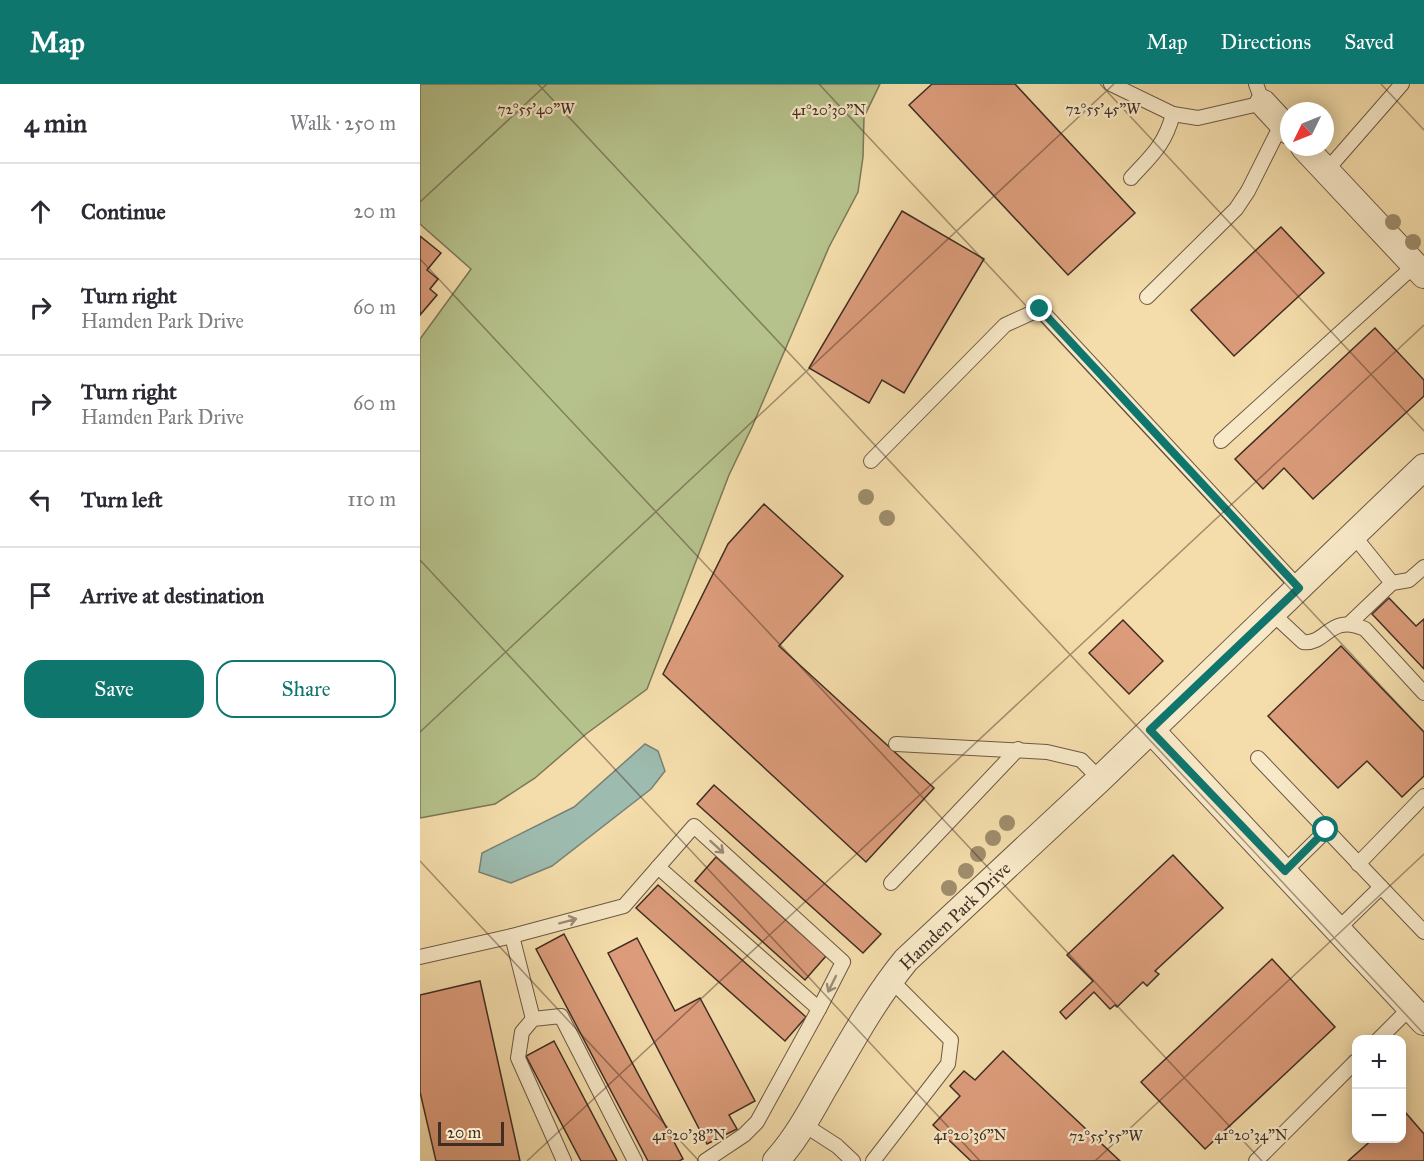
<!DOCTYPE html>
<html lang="en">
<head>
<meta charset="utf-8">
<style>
	body { margin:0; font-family:"IM FELL Great Primer",serif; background:#f2f2f3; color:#2b2b33 }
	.controls { position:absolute; right:18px; bottom:18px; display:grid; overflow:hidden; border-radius:12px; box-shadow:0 3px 15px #0003 }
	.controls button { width:54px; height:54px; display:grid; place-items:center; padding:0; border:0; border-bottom:2px solid #e1e1e2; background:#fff; color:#2b2b33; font:30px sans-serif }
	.compass { position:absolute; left:860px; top:18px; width:54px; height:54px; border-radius:50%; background:#fff; box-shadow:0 3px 15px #0003; rotate:227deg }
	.scale { position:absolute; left:18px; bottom:15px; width:66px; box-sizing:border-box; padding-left:6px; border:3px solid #402d24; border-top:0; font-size:16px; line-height:21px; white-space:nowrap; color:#402d24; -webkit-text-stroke:4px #f8e9c8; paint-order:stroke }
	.stop { position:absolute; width:18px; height:18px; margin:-14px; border:4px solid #0f766e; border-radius:50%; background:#fff }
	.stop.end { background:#0f766e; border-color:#fff; box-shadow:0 2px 6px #0008 }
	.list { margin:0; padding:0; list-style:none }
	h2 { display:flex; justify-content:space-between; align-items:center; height:78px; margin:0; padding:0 24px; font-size:26px }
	h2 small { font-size:20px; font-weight:400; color:#7c7c81 }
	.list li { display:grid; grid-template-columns:39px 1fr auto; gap:18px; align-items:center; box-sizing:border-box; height:96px; padding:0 24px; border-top:2px solid #e1e1e2 }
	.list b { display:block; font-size:22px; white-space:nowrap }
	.list p { margin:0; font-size:20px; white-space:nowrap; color:#7c7c81 }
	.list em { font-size:20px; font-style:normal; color:#7c7c81 }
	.actions { display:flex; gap:12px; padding:18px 24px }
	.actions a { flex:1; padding:14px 0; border:2px solid #0f766e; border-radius:18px; text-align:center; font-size:21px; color:#0f766e }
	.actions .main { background:#0f766e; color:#fff }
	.icon { flex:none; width:33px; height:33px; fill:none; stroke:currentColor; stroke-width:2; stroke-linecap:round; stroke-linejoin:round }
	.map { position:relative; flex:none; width:1004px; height:1077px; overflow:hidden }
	header { display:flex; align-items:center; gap:36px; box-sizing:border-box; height:84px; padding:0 30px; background:#0f766e; color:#fff }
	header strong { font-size:28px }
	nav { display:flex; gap:33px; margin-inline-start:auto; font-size:21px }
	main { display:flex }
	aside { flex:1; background:#fff }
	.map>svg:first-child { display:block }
	.green { fill:#b6c28c; stroke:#7b7858; stroke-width:1.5 }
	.water { fill:#9dbbaf; stroke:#788277; stroke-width:1.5 }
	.building { fill:#dc9c7b; stroke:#402d24; stroke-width:1.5 }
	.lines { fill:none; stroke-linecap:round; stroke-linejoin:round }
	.lane-casing { stroke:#6d5946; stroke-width:16 }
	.street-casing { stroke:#6d5946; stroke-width:28 }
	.lane { stroke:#f8e9c8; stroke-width:14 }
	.street { stroke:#f8e9c8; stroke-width:26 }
	.tree { fill:#9e8d6c }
	.oneway { stroke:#9c8b76 }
	.route { stroke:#0f766e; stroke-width:8 }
	.ticks { fill:none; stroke:#402d24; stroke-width:1.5; stroke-opacity:0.45 }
	.labels { text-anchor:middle; stroke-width:4.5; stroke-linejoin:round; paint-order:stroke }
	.street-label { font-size:18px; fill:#402d24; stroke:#f8e9c8 }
	.ticks-label { font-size:15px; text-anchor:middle; fill:#402d24; stroke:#f8e9c8; stroke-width:4.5; stroke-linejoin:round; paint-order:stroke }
</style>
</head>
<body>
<header>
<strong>Map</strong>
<nav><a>Map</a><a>Directions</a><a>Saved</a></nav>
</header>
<main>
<aside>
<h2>4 min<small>Walk · 250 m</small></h2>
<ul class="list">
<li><svg class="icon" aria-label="ahead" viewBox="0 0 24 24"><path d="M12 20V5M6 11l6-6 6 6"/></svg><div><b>Continue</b></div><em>20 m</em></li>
<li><svg class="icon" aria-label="right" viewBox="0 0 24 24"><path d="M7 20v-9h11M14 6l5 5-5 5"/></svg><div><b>Turn right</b><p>Hamden Park Drive</p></div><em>60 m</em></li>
<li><svg class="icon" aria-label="right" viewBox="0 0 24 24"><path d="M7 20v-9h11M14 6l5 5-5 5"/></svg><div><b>Turn right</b><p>Hamden Park Drive</p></div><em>60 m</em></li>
<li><svg class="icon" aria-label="left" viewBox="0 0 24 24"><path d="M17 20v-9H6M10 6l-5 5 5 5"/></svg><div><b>Turn left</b></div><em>110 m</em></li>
<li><svg class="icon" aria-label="arrive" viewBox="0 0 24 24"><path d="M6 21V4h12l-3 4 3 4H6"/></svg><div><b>Arrive at destination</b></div></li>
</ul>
<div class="actions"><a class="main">Save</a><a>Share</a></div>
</aside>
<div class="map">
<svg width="1004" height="1077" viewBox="0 0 1004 1077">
	<rect width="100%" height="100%" fill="#f4ddab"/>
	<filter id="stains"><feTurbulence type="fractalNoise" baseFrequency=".00333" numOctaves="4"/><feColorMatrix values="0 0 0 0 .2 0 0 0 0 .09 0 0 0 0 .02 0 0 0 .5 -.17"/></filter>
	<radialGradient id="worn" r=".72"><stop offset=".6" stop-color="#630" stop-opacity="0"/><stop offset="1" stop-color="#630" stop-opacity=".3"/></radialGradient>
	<!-- green -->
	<path class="green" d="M0 0H460L444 33 443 73 438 108 409 163 332 343 309 391 227 605 166 650 115 694 75 720 0 734V255L51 185 0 140Z"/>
	<!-- water -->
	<path class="water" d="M225 660 238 667 245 687 231 705 132 782 91 799 59 788 62 769 154 723Z"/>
	<!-- building -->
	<g class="building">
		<path d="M512 0H595L715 129 648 191 489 21Z"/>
		<path d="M482 127 564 175 484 309 462 296 449 319 389 284Z"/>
		<path d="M861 143 904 189 814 272 771 226Z"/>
		<path d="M0 152 21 169 7 186 18 195 10 205 17 211 0 231Z"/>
		<path d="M955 244 1004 296V312L893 415 864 384 843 405 815 375Z"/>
		<path d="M344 420 423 492 359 562 514 704 446 778 243 590 308 460Z"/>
		<path d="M969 514 996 542 1004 535V585L952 530Z"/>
		<path d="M703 536 743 577 709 610 669 569Z"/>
		<path d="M921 562 1004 648V692L982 713 947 677 918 704 848 632Z"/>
		<path d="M294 701 461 850 443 869 277 720Z"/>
		<path d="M753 771 803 824 735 887 739 890 727 902 723 898 697 923 695 921 690 925 674 908 646 935 640 928 673 897 647 871Z"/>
		<path d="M296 773 406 872 385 896 275 797Z"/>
		<path d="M238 801 386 933 365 957 216 824Z"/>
		<path d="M144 850 263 1075 259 1077H228L116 865Z"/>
		<path d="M217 854 255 927 280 914 335 1017 309 1031 317 1045 287 1060 188 869Z"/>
		<path d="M852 875 915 943 785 1065 721 998Z"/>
		<path d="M60 897 100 1077H16L0 1008V911Z"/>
		<path d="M134 957 197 1077H161L106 972Z"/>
		<path d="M583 967 700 1077H551L513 1041 540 1012 530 1002 544 987 555 996Z"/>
		<path d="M985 1028 1004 1050V1077H928L954 1054H982V1031Z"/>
	</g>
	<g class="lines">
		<defs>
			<g id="lane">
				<path d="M691 0 753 30 778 34 843 19 836 0"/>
				<path d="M906 87 982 0"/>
				<path d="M711 94C731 72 745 61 753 30"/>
				<path d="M727 213 816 125 828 107 862 39"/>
				<path d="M801 357 995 181"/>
				<path d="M451 377 585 241 620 225 879 504"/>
				<path d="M934 452 972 499"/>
				<path d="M853 530 883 558C907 561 909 529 945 545L1004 609"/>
				<path d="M929 540 972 499 989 496 1004 483"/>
				<path d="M476 660 627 668 661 676 680 695"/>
				<path d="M838 674 961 803"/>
				<path d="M938 780 1004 712"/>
				<path d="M238 783 399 925"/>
				<path d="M865 787 907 746"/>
				<path d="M471 799 598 665"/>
				<path d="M918 845 961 803 1004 848"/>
				<path d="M92 852 113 935"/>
				<path d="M0 873 92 852 204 822 274 742 423 878 399 925 337 1038 324 1051 285 1077"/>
				<path d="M958 956 991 923"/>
				<path d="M383 1040 417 1062 433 1077"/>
				<path d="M144 1077 98 974 102 948 113 935 141 932 215 1077"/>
				<path d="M453 1077 528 980 531 956 470 895"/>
				<path d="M836 1077 936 977"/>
			</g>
			<g id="street">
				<path d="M843 19 869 47"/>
				<path d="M884 63 1004 191"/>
				<path d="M731 646 1004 938"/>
				<path d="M356 1077C376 1055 390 1029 404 1004 430 960 454 915 486 876L680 695 1004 383"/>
			</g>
		</defs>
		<!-- lane casing -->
		<use href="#lane" class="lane-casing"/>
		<!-- street casing -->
		<use href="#street" class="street-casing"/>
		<!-- lane -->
		<use href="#lane" class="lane"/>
		<!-- street -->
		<use href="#street" class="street"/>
	</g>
	<!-- trees -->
	<g class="tree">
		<circle cx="973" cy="138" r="8"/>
		<circle cx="993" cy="158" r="8"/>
		<circle cx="446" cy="413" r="8"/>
		<circle cx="467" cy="434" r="8"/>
		<circle cx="587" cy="739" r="8"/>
		<circle cx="573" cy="754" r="8"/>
		<circle cx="558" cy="770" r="8"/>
		<circle cx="546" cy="787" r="8"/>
		<circle cx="529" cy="804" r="8"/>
	</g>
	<!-- one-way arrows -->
	<defs><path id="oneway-shaft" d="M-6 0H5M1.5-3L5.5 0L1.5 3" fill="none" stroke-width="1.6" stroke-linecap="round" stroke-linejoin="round" transform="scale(1.5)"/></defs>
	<g class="oneway">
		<use href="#oneway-shaft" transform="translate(297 763) rotate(42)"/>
		<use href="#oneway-shaft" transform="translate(148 837) rotate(-15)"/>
		<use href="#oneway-shaft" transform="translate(412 900) rotate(116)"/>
	</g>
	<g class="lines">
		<!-- route -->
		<path class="route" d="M620 225 879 504 730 646 865 787 906 746"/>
	</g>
	<!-- ticks -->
	<path class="ticks" d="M118 0 1004 950M399 0 1004 648M680 0 1004 347M961 0 1004 46M0 118 127 0M0 175 842 1077M0 476 560 1077M0 648 694 0M0 777 279 1077M107 1077 1004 241M675 1077 1004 770"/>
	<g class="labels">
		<!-- street labels -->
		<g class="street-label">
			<text transform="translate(535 832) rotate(-44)" y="6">Hamden Park Drive</text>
		</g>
	</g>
	<g class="ticks-label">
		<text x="116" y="30">72°55'40"W</text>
		<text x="683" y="30">72°55'45"W</text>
		<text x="409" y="31">41°20'30"N</text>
		<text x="269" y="1056">41°20'38"N</text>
		<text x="550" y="1056">41°20'36"N</text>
		<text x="831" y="1056">41°20'34"N</text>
		<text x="686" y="1057">72°55'55"W</text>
	</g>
	<rect width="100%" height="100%" filter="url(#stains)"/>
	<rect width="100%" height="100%" fill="url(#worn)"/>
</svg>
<div class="controls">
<button>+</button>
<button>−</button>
</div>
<svg class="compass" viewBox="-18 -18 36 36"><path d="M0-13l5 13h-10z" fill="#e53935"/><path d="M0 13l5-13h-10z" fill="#7c7c81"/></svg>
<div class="scale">20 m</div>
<div class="stop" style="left:906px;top:746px"></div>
<div class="stop end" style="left:620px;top:225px"></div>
</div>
</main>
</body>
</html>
